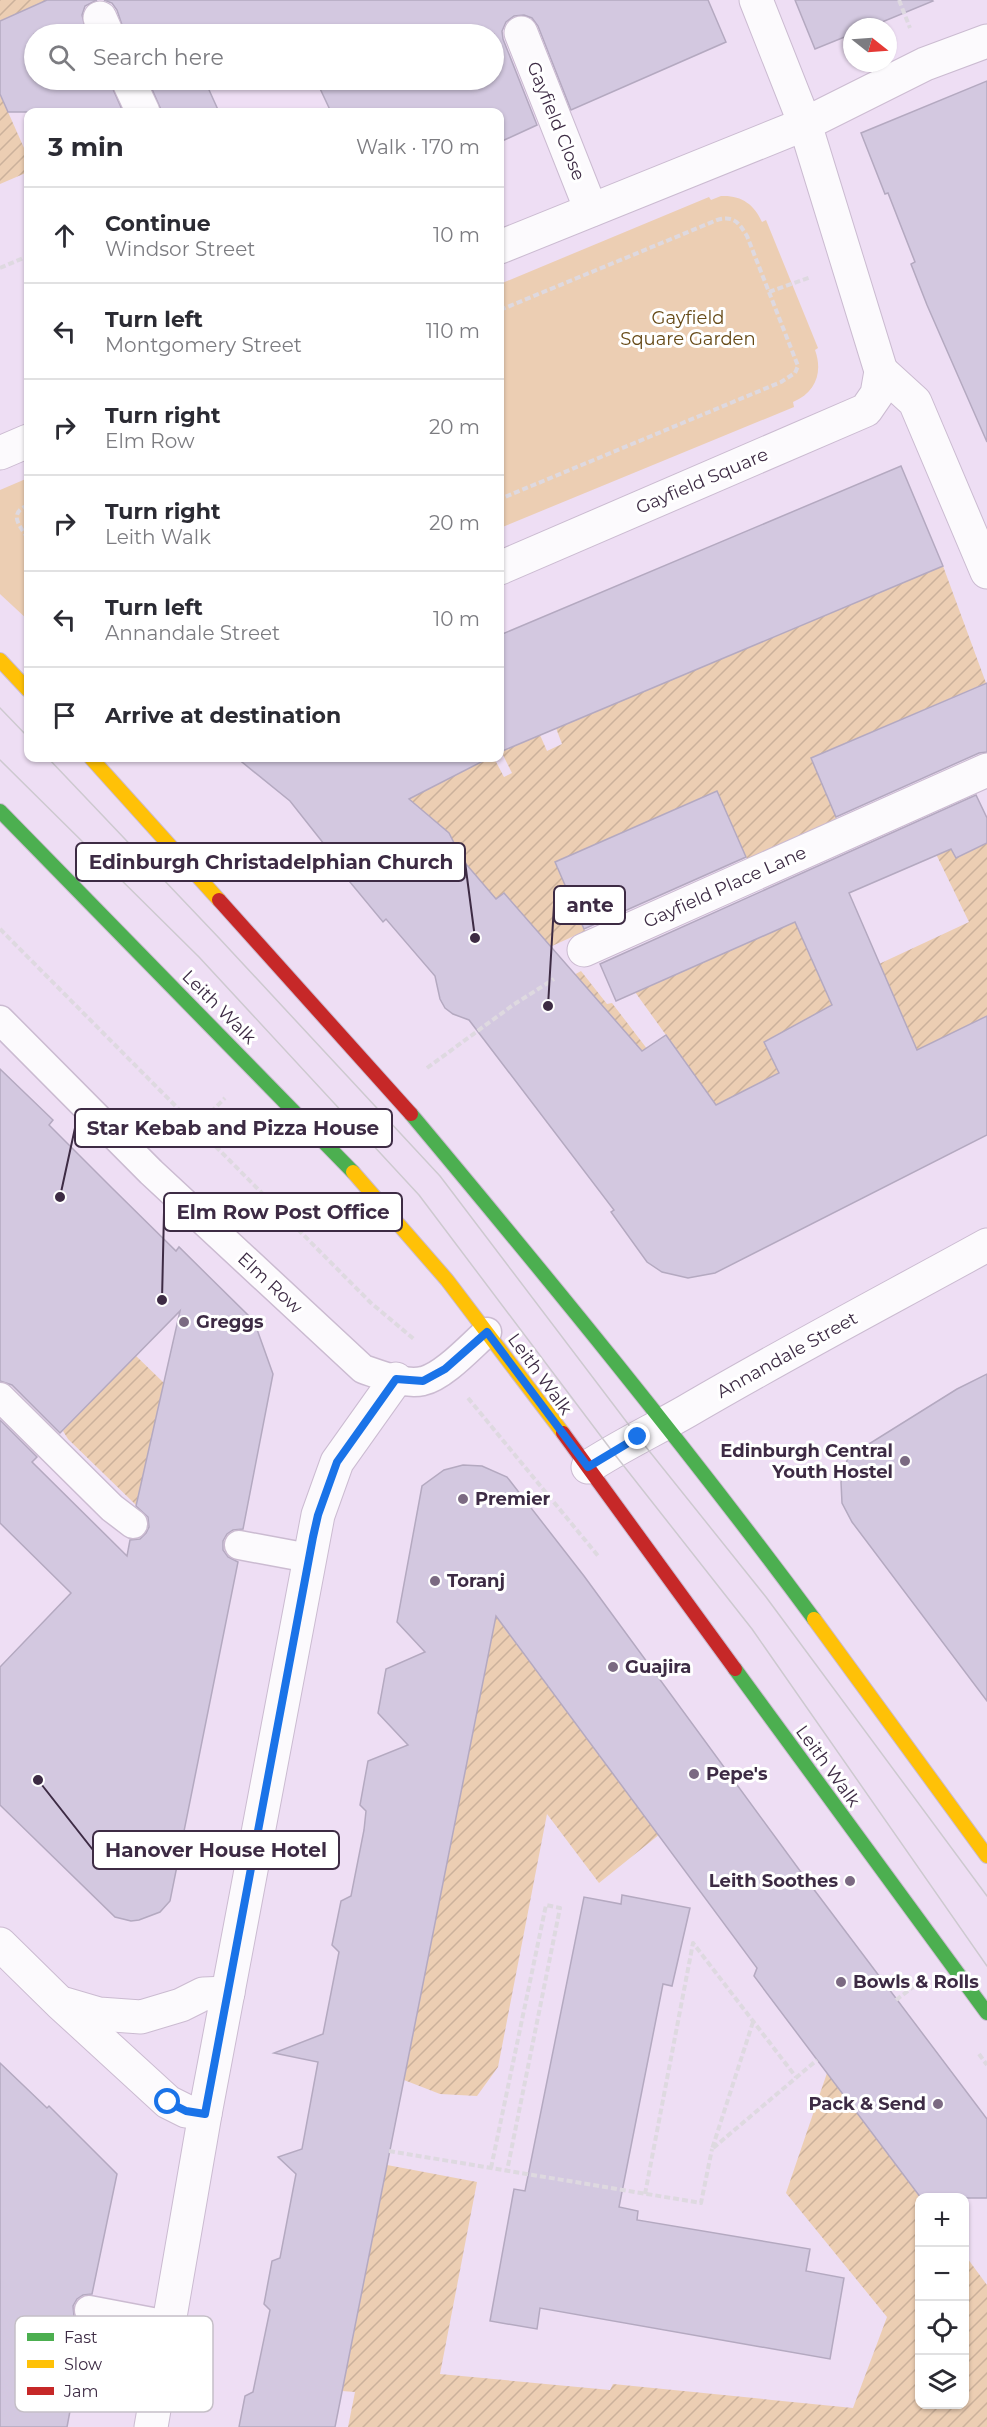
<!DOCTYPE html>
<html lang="en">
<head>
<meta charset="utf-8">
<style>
	body { margin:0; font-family:Montserrat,sans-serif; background:#f7f7f7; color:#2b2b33 }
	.controls { position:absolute; right:18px; bottom:18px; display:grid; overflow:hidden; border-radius:12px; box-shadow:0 2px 4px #0004 }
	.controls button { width:54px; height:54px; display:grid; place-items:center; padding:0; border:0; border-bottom:2px solid #e1e1e2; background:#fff; color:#2b2b33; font:30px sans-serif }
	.compass { position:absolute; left:843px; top:18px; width:54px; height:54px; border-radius:50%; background:#fff; box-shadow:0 2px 4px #0004; rotate:107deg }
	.stop { position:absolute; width:18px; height:18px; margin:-14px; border:4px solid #1a73e8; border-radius:50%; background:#fff }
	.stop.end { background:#1a73e8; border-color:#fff; box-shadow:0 2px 6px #0008 }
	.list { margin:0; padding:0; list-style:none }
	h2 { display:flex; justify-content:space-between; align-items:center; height:78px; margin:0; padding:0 24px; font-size:26px }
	h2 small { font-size:20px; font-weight:400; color:#7c7c81 }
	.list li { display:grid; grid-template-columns:39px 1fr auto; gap:18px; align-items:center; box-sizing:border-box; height:96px; padding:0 24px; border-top:2px solid #e1e1e2 }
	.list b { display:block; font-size:22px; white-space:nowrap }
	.list p { margin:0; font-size:20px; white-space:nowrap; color:#7c7c81 }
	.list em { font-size:20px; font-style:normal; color:#7c7c81 }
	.icon { flex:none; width:33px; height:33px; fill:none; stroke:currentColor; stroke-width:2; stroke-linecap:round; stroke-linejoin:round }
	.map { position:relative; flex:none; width:987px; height:2427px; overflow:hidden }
	.search { position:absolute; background:#fff; box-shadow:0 2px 4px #0004; left:24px; top:24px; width:480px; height:66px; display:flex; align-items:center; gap:15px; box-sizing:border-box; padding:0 21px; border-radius:33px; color:#7c7c81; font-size:22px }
	.panel { position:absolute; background:#fff; box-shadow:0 2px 4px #0004; left:24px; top:108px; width:480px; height:654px; border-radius:12px }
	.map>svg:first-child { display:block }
	.green { fill:#ecceb3 }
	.garden { fill:url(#garden-furrows) }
	.building { fill:#d3c8e0; stroke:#b4a9c0; stroke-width:1.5 }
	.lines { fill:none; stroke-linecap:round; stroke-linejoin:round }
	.lane-casing { stroke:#cbbbd1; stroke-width:31 }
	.street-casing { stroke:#cbbbd1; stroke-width:35 }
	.fast-casing { stroke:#cbbbd1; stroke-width:16 }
	.slow-casing { stroke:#cbbbd1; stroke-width:16 }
	.jam-casing { stroke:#cbbbd1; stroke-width:16 }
	.path { stroke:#ded9e0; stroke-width:4; stroke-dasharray:6 3; stroke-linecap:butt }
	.lane { stroke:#fcfafd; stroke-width:28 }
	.street { stroke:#fcfafd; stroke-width:33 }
	.fast { stroke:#4caf50; stroke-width:14 }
	.slow { stroke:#ffc107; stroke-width:14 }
	.jam { stroke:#c62828; stroke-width:14 }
	.tram { stroke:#cdc9cf; stroke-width:1.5 }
	.route { stroke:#1a73e8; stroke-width:8 }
	.poi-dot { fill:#7b6a82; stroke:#fff; stroke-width:2 }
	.labels { text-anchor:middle; stroke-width:6; stroke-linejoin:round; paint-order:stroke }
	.street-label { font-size:18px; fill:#3d2b44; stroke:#fff }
	.park-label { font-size:18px; fill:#664916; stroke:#fff }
	.poi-label { font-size:18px; font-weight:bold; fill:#3d2b44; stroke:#fff; text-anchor:start }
	.key { fill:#fff; stroke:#c5bfc7; stroke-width:1.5 }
	.key-label { font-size:16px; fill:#3d2b44 }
	.leader { fill:none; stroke:#3d2b44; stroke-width:2 }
	.callout-dot { fill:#3d2b44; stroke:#fff; stroke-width:2 }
	.callout { fill:#fff; stroke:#3d2b44; stroke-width:2 }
	.callout-label { font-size:20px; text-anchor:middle; font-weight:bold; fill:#3d2b44 }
</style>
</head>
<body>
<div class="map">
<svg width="987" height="2427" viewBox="0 0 987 2427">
	<defs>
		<pattern id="garden-furrows" width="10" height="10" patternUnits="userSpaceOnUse" patternTransform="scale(1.5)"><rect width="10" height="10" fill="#ecceb3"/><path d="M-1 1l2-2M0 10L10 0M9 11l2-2" fill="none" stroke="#cbb19b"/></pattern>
	</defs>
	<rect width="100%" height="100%" fill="#eedef4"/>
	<!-- green -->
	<g class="green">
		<path d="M721 196C741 195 754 204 762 222L766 220 818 348 815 350C823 372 816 392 793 402L794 407 500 528V284L709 197 711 200Z"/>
		<path d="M28 478V620L0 594V490Z"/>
	</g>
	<!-- garden -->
	<g class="garden">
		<path d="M0 0H47L0 21Z"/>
		<path d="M0 94 28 157V172L0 184Z"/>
		<path d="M943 566 986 683 811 758 837 819 747 859 717 791 555 862 585 931 541 951 515 906 504 893 496 899 453 854 454 843 449 833 429 825 401 789 488 758H494L504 777 512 773 501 751 540 735 547 751 562 744 556 728Z"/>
		<path d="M935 815 956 858 987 843V1016L812 1102 778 1034 764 1042 779 1073 718 1149 574 975 581 971 607 1004 612 1003 677 1088 694 1074 635 992 794 918 835 1013 879 964 969 922 920 821Z"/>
		<path d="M104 1325 164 1383 136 1505 68 1439 63 1431 92 1400 60 1368Z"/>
		<path d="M490 1602 512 1638 660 1834 599 1883 547 1814 498 2067 477 2096 440 2094 404 2080Z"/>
		<path d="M827 2073 921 2197 920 2404H964L965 2255 987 2285V2427H348L355 2392 342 2391 387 2165 477 2182 440 2374 610 2390 613 2384 853 2408 887 2317 786 2193Z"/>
	</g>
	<!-- building -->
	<g class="building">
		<path d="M47 0H97L85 6 82 15 87 34H34V80H109L123 112H8L0 94V21Z"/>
		<path d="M104 0H708L726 42 571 110 538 26 532 18 524 15 514 16 506 22 502 31 503 39 537 125 500 142V112H331L316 80H494V34H125L117 10 112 3Z"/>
		<path d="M795 0H932L933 1 870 27H852V34L815 49Z"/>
		<path d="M148 80H209L205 81 219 112H162Z"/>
		<path d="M987 81V442L927 305 911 264 915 262 888 193 885 194 861 133Z"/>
		<path d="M901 466 943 566 500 752V635Z"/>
		<path d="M987 683V752L979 753 836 817 811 758Z"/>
		<path d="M237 758H489L409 799 449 833 454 843V850L496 899 504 893 642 1051 666 1035 716 1105 779 1073 764 1042 832 1005 795 922 616 1001 600 964 976 795 987 818V843L956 858 951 849 849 893 917 1050 987 1016V1135L715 1273 688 1278 662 1272 647 1262 611 1212 614 1210 469 1020 453 1014 445 1008 440 999 435 976 386 919 383 922 321 847 324 844 290 801Z"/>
		<path d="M717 791 746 857 584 929 555 862Z"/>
		<path d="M0 1069 53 1120 49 1125 112 1188 176 1251 179 1247 254 1321 273 1374 243 1529 233 1530 227 1534 223 1541V1550L228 1557 238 1562 170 1901 160 1912 139 1920 131 1921 115 1917 0 1805V1667L71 1593 0 1523V1420L37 1457 32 1462 127 1556 130 1540 140 1539 146 1533 149 1527 148 1517 136 1506 180 1311 60 1433 12 1385 0 1381Z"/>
		<path d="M987 1374V1701L852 1522 842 1503 841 1482 848 1457 957 1389Z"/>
		<path d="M463 1465 482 1466 507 1477 584 1576 806 1879 987 2119V2198H921L754 1976 757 1968 496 1616 335 2427H239L245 2396 253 2392 270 2310 264 2304 272 2261 280 2258 296 2174 278 2157 302 2149 318 2062 274 2053 323 2034 339 1952 332 1945 341 1901 351 1896 364 1830 366 1811 360 1805 368 1761 408 1745 378 1713 386 1669 425 1652 397 1622 422 1486 444 1470Z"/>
		<path d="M622 1895 690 1908 672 1986 663 1984 619 2207 638 2211 637 2220 810 2249 806 2271 844 2278 830 2359 540 2308 537 2329 490 2321 514 2189 525 2191 584 1897 621 1904Z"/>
		<path d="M0 2063 47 2108 49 2106 117 2174 92 2294 83 2295 77 2299 73 2306 74 2316 79 2323 86 2326 67 2427H0Z"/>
	</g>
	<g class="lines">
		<defs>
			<g id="lane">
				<path d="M0 1020 151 1172 363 1369C381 1375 404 1385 423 1381 444 1376 471 1346 487 1332"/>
				<path d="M0 1397 112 1508 133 1524"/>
				<path d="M239 1545 309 1558"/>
				<path d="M89 2310 168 2325"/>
			</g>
			<g id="street">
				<path d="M100 18 107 34"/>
				<path d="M521 33 591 210"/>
				<path d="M128 80 143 112"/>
				<path d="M500 247 805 124 925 64 987 41"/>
				<path d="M881 371 915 402 987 572"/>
				<path d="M0 453 28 441"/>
				<path d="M500 568 866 410 877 394 881 371 805 124 756 0"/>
				<path d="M584 950 987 770"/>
				<path d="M588 1467C620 1446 654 1430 687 1411 786 1353 887 1300 987 1245"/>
				<path d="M0 1944 60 2003 168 2102 186 2111 205 2114"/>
				<path d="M65 2004 99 2014 141 2017 181 2005 203 1994 228 1993"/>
				<path d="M151 2427 205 2114 318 1515 337 1462 396 1379"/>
			</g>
			<g id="fast">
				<path d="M0 811 353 1172"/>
				<path d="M411 1114C549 1279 686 1446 814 1619"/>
				<path d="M735 1669 987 2013"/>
			</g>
			<g id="slow">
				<path d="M0 660 28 690"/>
				<path d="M91 758 219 900"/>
				<path d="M353 1172 447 1280 563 1433"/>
				<path d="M814 1619 987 1856"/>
			</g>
			<g id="jam">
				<path d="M219 900 411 1114"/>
				<path d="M563 1433 735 1669"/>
			</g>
		</defs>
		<!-- lane casing -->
		<use href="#lane" class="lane-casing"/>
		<!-- street casing -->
		<use href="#street" class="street-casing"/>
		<!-- fast casing -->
		<use href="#fast" class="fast-casing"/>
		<!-- slow casing -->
		<use href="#slow" class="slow-casing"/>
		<!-- jam casing -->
		<use href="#jam" class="jam-casing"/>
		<!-- path -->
		<g class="path">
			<path d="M899 0 910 28"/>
			<path d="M0 268 28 256"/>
			<path d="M769 292 811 277"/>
			<path d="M500 310 717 220C734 215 739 223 747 236L798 366 795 373 781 382 500 499"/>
			<path d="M28 505C8 514 19 524 28 539"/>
			<path d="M0 929 371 1303 415 1340"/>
			<path d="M427 1068 513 1005 554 979"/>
			<path d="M179 1144 225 1098"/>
			<path d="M468 1398 599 1557"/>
			<path d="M896 2000 917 1984"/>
			<path d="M753 2022 712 2149 817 2060"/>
			<path d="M979 2054 987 2065"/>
			<path d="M389 2151 701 2203 712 2149"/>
			<path d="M491 2168 546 1905 560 1908 507 2171"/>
			<path d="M645 2194 693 1943 796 2077"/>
		</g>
		<!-- lane -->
		<use href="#lane" class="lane"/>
		<!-- street -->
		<use href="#street" class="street"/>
		<!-- fast -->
		<use href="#fast" class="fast"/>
		<!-- slow -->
		<use href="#slow" class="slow"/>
		<!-- jam -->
		<use href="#jam" class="jam"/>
		<!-- tram -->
		<g class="tram">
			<path d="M0 708 28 737"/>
			<path d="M48 758 219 938 440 1176 638 1437 766 1597 987 1896"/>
			<path d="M0 760 199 957 419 1195 612 1451 752 1629 987 1966"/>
		</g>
	</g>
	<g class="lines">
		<!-- route -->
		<path class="route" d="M168 2102 186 2111 205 2114 313 1537 318 1515 337 1462 396 1379 423 1381 445 1369 487 1332 588 1467 638 1437"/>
	</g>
	<!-- markers -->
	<g class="poi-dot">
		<circle cx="184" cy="1322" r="6"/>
		<circle cx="905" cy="1461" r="6"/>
		<circle cx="463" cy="1499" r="6"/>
		<circle cx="435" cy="1581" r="6"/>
		<circle cx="613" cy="1667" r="6"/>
		<circle cx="694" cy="1774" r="6"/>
		<circle cx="850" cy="1881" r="6"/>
		<circle cx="841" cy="1982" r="6"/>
		<circle cx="938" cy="2104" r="6"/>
	</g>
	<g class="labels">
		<!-- street labels -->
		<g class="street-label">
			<text transform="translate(556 121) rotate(68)" y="6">Gayfield Close</text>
			<text transform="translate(702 481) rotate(-23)" y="6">Gayfield Square</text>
			<text transform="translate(725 887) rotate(-24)" y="6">Gayfield Place Lane</text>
			<text transform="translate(219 1007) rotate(45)" y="6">Leith Walk</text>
			<text transform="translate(270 1283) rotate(43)" y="6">Elm Row</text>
			<text transform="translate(787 1355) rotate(-29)" y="6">Annandale Street</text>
			<text transform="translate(540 1374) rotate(54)" y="6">Leith Walk</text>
			<text transform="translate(828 1766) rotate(54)" y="6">Leith Walk</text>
		</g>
		<!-- park labels -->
		<g class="park-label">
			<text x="688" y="324">Gayfield<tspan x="688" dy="21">Square Garden</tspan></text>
		</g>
		<!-- poi labels -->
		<g class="poi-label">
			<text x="196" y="1328">Greggs</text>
			<text x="893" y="1457" text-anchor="end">Edinburgh Central<tspan x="893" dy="21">Youth Hostel</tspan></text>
			<text x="475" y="1505">Premier</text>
			<text x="447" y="1587">Toranj</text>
			<text x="625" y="1673">Guajira</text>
			<text x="706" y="1780">Pepe's</text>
			<text x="838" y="1887" text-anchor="end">Leith Soothes</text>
			<text x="853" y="1988">Bowls &amp; Rolls</text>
			<text x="926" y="2110" text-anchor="end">Pack &amp; Send</text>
		</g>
	</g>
	<!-- legend -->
	<rect x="15" y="2316" width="198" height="96" rx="9" class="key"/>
	<rect x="27" y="2333" width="27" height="8" fill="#4caf50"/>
	<rect x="27" y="2360" width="27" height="8" fill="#ffc107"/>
	<rect x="27" y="2387" width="27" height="8" fill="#c62828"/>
	<g class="key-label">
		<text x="64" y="2343">Fast</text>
		<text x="64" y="2370">Slow</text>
		<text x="64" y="2397">Jam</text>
	</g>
	<!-- callouts -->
	<path class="leader" d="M475 938L465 862M548 1006L554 905M60 1197L75 1128M162 1300L164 1212M38 1780L93 1850"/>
	<g class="callout-dot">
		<circle cx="475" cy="938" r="6"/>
		<circle cx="548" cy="1006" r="6"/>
		<circle cx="60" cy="1197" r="6"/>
		<circle cx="162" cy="1300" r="6"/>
		<circle cx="38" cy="1780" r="6"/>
	</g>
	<g class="callout">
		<rect x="76" y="843" width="389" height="38" rx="6"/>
		<rect x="554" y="886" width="71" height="38" rx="6"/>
		<rect x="75" y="1109" width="317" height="38" rx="6"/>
		<rect x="164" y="1193" width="238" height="38" rx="6"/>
		<rect x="93" y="1831" width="246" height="38" rx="6"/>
	</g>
	<g class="callout-label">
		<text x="271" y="869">Edinburgh Christadelphian Church</text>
		<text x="590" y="912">ante</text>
		<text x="233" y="1135">Star Kebab and Pizza House</text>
		<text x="283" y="1219">Elm Row Post Office</text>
		<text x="216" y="1857">Hanover House Hotel</text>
	</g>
</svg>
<div class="controls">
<button>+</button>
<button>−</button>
<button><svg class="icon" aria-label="locate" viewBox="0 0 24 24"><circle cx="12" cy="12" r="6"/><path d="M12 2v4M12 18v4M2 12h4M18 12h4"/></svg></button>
<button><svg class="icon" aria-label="layers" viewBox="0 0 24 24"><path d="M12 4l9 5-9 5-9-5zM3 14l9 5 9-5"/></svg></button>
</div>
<svg class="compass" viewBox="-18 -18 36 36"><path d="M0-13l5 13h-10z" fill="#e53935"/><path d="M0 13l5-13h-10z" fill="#7c7c81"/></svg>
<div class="stop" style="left:168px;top:2102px"></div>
<div class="stop end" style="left:638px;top:1437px"></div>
<div class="search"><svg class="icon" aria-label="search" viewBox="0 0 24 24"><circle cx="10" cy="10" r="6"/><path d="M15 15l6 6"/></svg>Search here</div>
<section class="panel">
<h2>3 min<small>Walk · 170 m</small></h2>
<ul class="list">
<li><svg class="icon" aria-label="ahead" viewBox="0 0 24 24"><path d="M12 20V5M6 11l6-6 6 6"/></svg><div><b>Continue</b><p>Windsor Street</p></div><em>10 m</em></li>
<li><svg class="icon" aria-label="left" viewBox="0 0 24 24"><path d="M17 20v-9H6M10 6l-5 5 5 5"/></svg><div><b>Turn left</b><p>Montgomery Street</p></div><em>110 m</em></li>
<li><svg class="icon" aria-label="right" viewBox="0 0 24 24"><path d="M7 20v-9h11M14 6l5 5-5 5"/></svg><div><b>Turn right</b><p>Elm Row</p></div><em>20 m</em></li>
<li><svg class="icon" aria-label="right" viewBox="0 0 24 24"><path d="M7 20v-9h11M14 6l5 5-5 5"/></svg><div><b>Turn right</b><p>Leith Walk</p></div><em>20 m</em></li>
<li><svg class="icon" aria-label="left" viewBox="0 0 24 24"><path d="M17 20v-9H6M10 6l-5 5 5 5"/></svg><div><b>Turn left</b><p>Annandale Street</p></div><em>10 m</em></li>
<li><svg class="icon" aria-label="arrive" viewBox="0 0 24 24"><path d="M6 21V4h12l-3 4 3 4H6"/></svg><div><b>Arrive at destination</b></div></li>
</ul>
</section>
</div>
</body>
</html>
